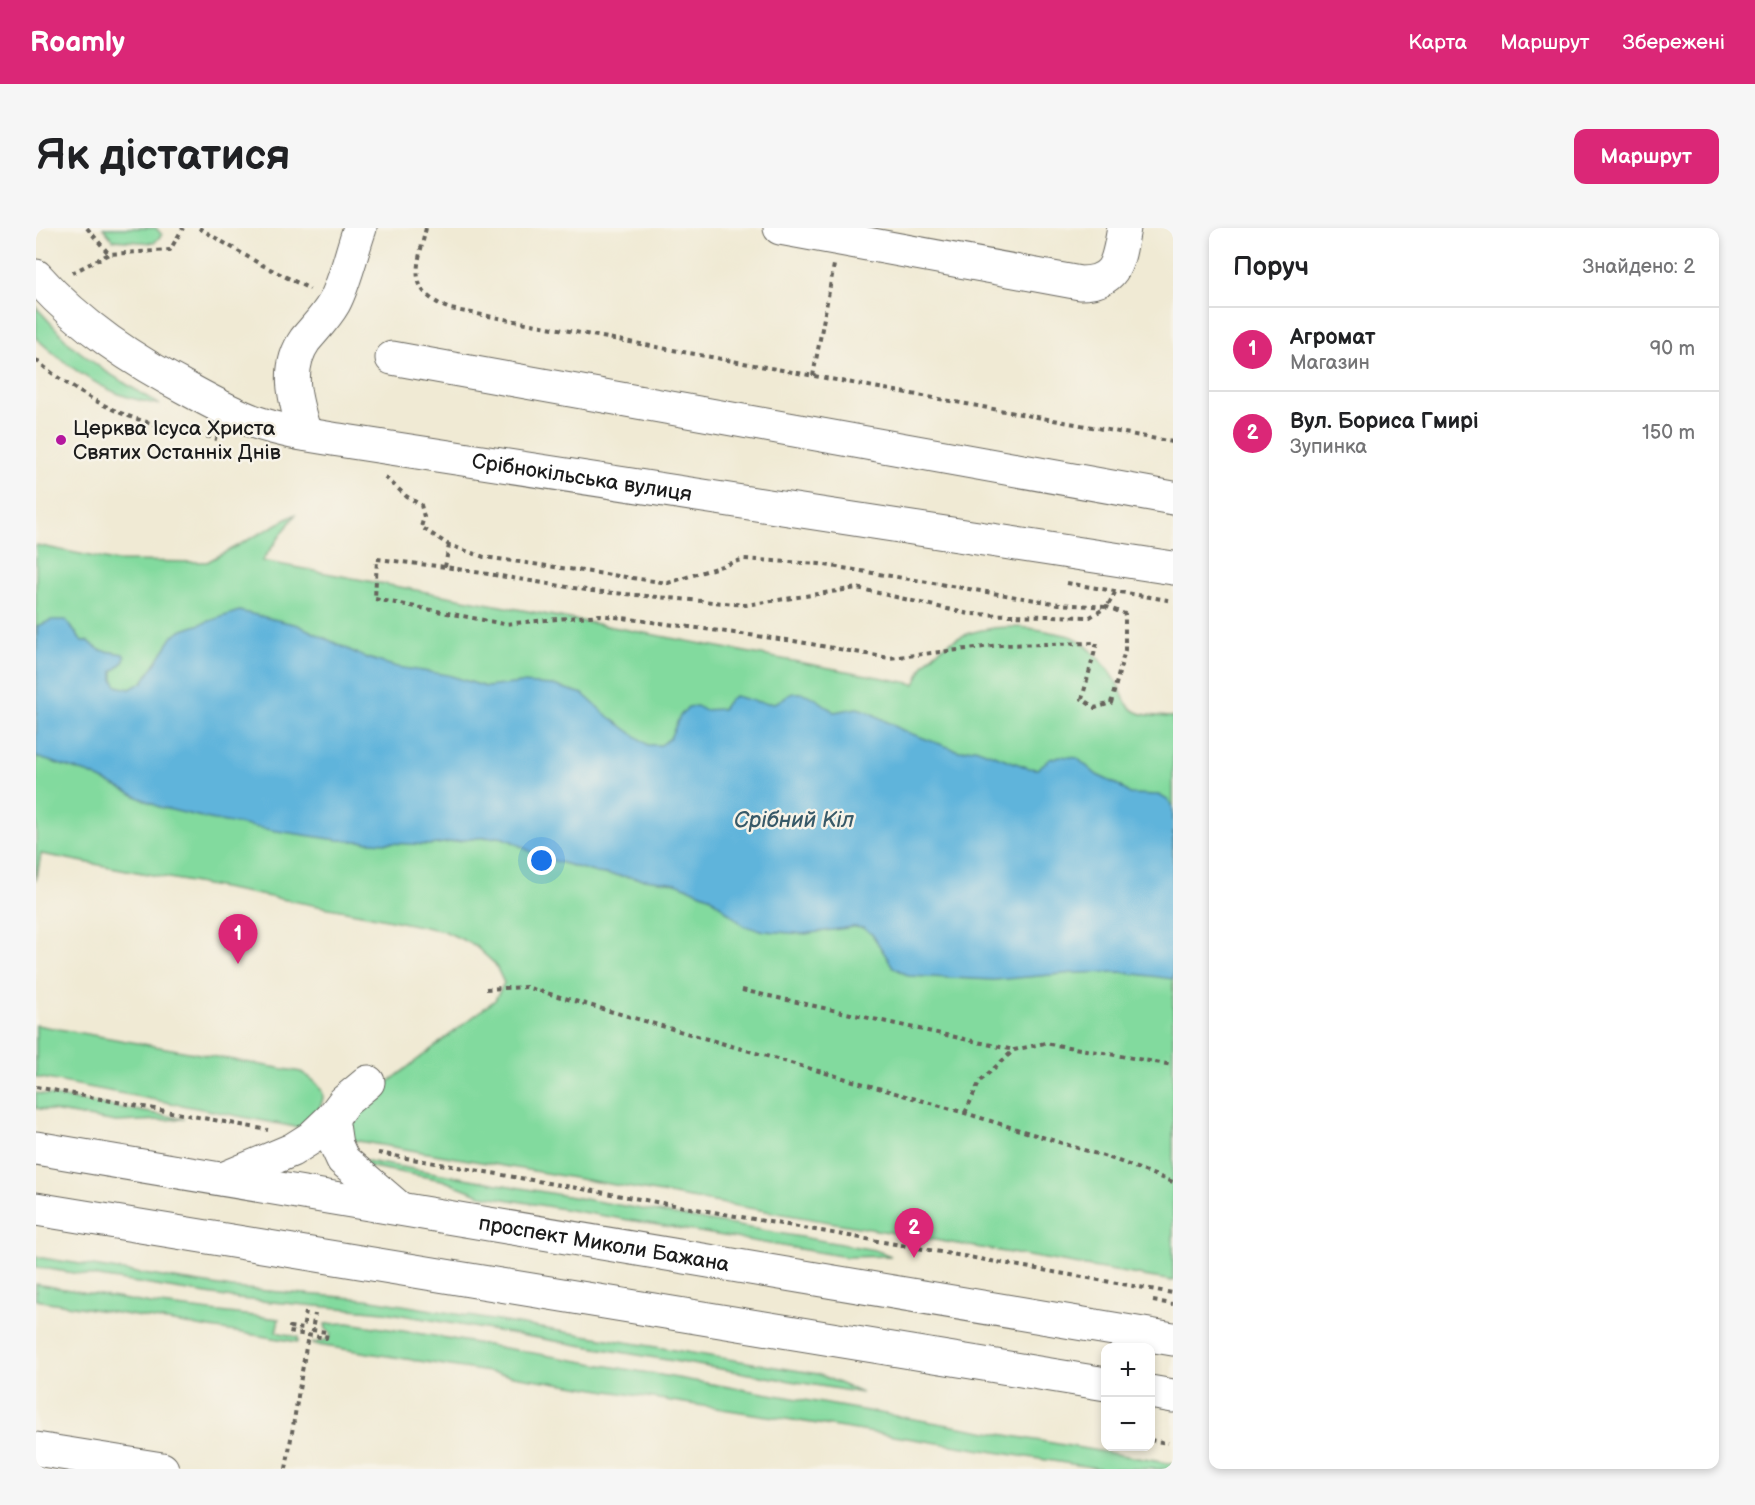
<!DOCTYPE html>
<html lang="uk">
<head>
<meta charset="utf-8">
<style>
	body { margin:0; font-family:"Balsamiq Sans",sans-serif; background:#f6f6f6; color:#202124 }
	.controls { position:absolute; right:18px; bottom:18px; display:grid; overflow:hidden; border-radius:12px; box-shadow:0 3px 9px #0003 }
	.controls button { width:54px; height:54px; display:grid; place-items:center; padding:0; border:0; border-bottom:2px solid #e0e0e0; background:#fff; color:#202124; font:30px sans-serif }
	.you { position:absolute; left:506px; top:633px; width:21px; height:21px; margin:-15px; border:4px solid #fff; border-radius:50%; background:#1a73e8; box-shadow:0 0 0 9px #1a73e833 }
	.badge { display:grid; place-items:center; width:39px; height:39px; border-radius:50%; background:#db2777; color:#fff; font-size:20px; font-weight:700 }
	.pin { position:absolute; translate:-50% -50px; filter:drop-shadow(0 2px 3px #0008) }
	.pin::after { content:''; position:absolute; top:32px; width:21px; height:18px; background:inherit; clip-path:polygon(0 0,100% 0,50% 100%) }
	.list { margin:0; padding:0; list-style:none }
	h2 { display:flex; justify-content:space-between; align-items:center; height:78px; margin:0; padding:0 24px; font-size:26px }
	h2 small { font-size:20px; font-weight:400; color:#757577 }
	.list li { display:grid; grid-template-columns:39px 1fr auto; gap:18px; align-items:center; box-sizing:border-box; height:84px; padding:0 24px; border-top:2px solid #e0e0e0 }
	.list b { display:block; font-size:22px; white-space:nowrap }
	.list p { margin:0; font-size:20px; white-space:nowrap; color:#757577 }
	.list em { font-size:20px; font-style:normal; color:#757577 }
	.map { position:relative; flex:none; width:1137px; height:1241px; overflow:hidden; border-radius:12px }
	header { display:flex; align-items:center; gap:36px; box-sizing:border-box; height:84px; padding:0 30px; background:#db2777; color:#fff }
	header strong { font-size:28px }
	nav { display:flex; gap:33px; margin-inline-start:auto; font-size:21px }
	.intro { display:flex; align-items:center; justify-content:space-between; box-sizing:border-box; height:144px; padding:0 36px }
	h1 { margin:0; font-size:42px }
	.button { padding:15px 27px; border-radius:12px; background:#db2777; color:#fff; font-size:21px; font-weight:700 }
	main { display:flex; gap:36px; padding:0 36px }
	aside { flex:1; background:#fff; border-radius:12px; box-shadow:0 3px 9px #0003 }
	.map>svg:first-child { display:block }
	.green { fill:#82da9e; stroke:#4f7b5d; stroke-width:1.5 }
	.water { fill:#5fb4db; stroke:#3e687c; stroke-width:1.5 }
	.lines { fill:none; stroke-linecap:round; stroke-linejoin:round }
	.minor-casing { stroke:#66645c; stroke-width:35 }
	.highway-casing { stroke:#66645c; stroke-width:35 }
	.path { stroke:#66645c; stroke-width:4; stroke-dasharray:4.5 4.5; stroke-linecap:butt }
	.minor { stroke:#fff; stroke-width:33 }
	.highway { stroke:#fff; stroke-width:33 }
	.poi-dot { fill:#b5179e; stroke:#f7f3e8; stroke-width:2 }
	.labels { text-anchor:middle; stroke-width:5; stroke-linejoin:round; paint-order:stroke }
	.poi-label { font-size:21px; fill:#1c1c1c; stroke:#f7f3e8; text-anchor:start }
	.street-label { font-size:21px; fill:#1c1c1c; stroke:#f7f3e8 }
	.water-label { font-size:22px; font-style:italic; fill:#375968; stroke:#f7f3e8 }
</style>
</head>
<body>
<header>
<strong>Roamly</strong>
<nav><a>Карта</a><a>Маршрут</a><a>Збережені</a></nav>
</header>
<div class="intro"><h1>Як дістатися</h1><a class="button">Маршрут</a></div>
<main>
<div class="map">
<svg width="1137" height="1241" viewBox="0 0 1137 1241">
	<rect width="100%" height="100%" fill="#f7f3e8"/>
	<filter id="ink" filterUnits="userSpaceOnUse"><feTurbulence type="fractalNoise" baseFrequency=".0167" numOctaves="2"/><feDisplacementMap in="SourceGraphic" scale="12" xChannelSelector="R" yChannelSelector="G"/><feConvolveMatrix kernelMatrix="1 2 1 2 8 2 1 2 1" color-interpolation-filters="sRGB"/></filter>
	<filter id="wash" filterUnits="userSpaceOnUse"><feTurbulence type="fractalNoise" baseFrequency=".008" numOctaves="4" result="noise"/><feDisplacementMap in="SourceGraphic" scale="24" xChannelSelector="R" yChannelSelector="G"/><feGaussianBlur stdDeviation="1.35" result="paint"/><feColorMatrix in="noise" values="0 0 0 0 0 0 0 0 0 0 0 0 0 0 0 0 0 1.4 0 .05"/><feComposite in="paint" operator="in"/></filter>
	<g filter="url(#wash)">
		<rect width="100%" height="100%" fill="#f0ead4"/>
		<!-- green -->
		<g class="green">
			<path d="M67 0H120L126 7 118 15 77 12Z"/>
			<path d="M0 79 35 117 69 143 124 177C110 174 96 171 83 166 51 153 25 133 0 110Z"/>
			<path d="M260 286 226 333 879 456C883 449 885 441 889 436 918 399 968 394 1010 403 1020 406 1033 406 1041 411 1053 418 1075 443 1081 455 1088 467 1087 477 1101 484 1110 489 1127 488 1137 489V1053L311 911 310 900 320 879 459 772 468 755 459 736 438 717 408 703 336 688 5 626 0 653V317L78 333 171 334Z"/>
			<path d="M0 797 265 844C299 864 288 875 269 901L0 849Z"/>
			<path d="M0 865 149 891 80 894 0 880Z"/>
			<path d="M320 931 839 1022 855 1028 811 1029 445 967 406 952 331 938Z"/>
			<path d="M0 1029 196 1060 330 1071 782 1146 826 1165 348 1084 203 1071 0 1039Z"/>
			<path d="M0 1056 115 1076 243 1091 240 1104 262 1109V1114L0 1072Z"/>
			<path d="M312 1095 393 1107 1137 1236V1241H1067L275 1116 293 1111 295 1105 290 1101 289 1096Z"/>
		</g>
		<!-- water -->
		<path class="water" d="M203 383 262 397 328 429 361 439 412 447 450 459 485 455 517 457 547 466 568 485 612 517H625L634 510 644 488 652 479 661 478 667 482 686 481 692 473 699 468C710 471 724 476 736 475 742 475 747 470 752 467 767 459 787 475 798 484L821 480 831 483 868 503 923 523 939 520 993 540 1001 541 1014 531 1024 528 1041 530 1061 547 1082 557 1094 566 1123 567 1133 573 1137 580V751L1084 744 1038 745 958 752 873 748 857 739 836 706 827 700 817 699 768 706 728 703 708 698 673 668 640 655 561 645 505 629 475 613 464 609 442 610 394 617 352 615 302 612 241 603 178 592 123 579 54 546 0 529 1 398 16 392H30L46 413H51L64 422 87 426 89 429C87 437 83 438 77 443V451L81 458 94 461 107 454 137 408 147 402Z"/>
	</g>
	<g filter="url(#ink)">
		<g class="lines">
			<defs>
				<g id="minor">
					<path d="M744 0 1044 55C1082 55 1082 31 1088 0"/>
					<path id="s1" d="M0 48C44 98 98 133 157 164 177 175 198 186 219 194 248 204 279 208 309 213L1137 340"/>
					<path d="M356 130 1137 270"/>
					<path d="M269 206C260 175 248 142 269 112 279 100 290 89 298 75 309 55 316 22 324 0"/>
					<path d="M296 890 300 917 307 932 363 980"/>
					<path d="M187 951 256 922 275 910 296 890 308 874 332 854"/>
					<path d="M0 1221 126 1241"/>
				</g>
				<g id="highway">
					<path id="s2" d="M0 920 1137 1111"/>
					<path d="M0 981 1070 1156"/>
					<path d="M1114 1164 1137 1168"/>
				</g>
			</defs>
			<!-- minor casing -->
			<use href="#minor" class="minor-casing"/>
			<!-- highway casing -->
			<use href="#highway" class="highway-casing"/>
			<!-- path -->
			<g class="path">
				<path d="M51 0 73 26"/>
				<path d="M163 0 224 36 274 61"/>
				<path d="M390 0C381 40 369 62 414 81L1137 214"/>
				<path d="M36 45 73 26 134 22 147 0"/>
				<path d="M0 132C23 152 50 169 78 182 110 197 147 202 181 211"/>
				<path d="M777 148 798 37"/>
				<path d="M349 249 370 268 385 277 388 289 385 299 413 317 448 329 632 355 708 331 783 336 1023 376 1071 379 1080 363"/>
				<path d="M341 331 409 339 556 363 710 377 821 360 933 386 1054 389 1071 379 1089 386V422L1075 475 1059 480 1046 471 1061 415 965 417 853 430 758 413 564 387 468 396 339 371Z"/>
				<path d="M409 339 413 317"/>
				<path d="M1031 355 1137 373"/>
				<path d="M450 761 490 759 929 885 1077 931 1137 954"/>
				<path d="M706 762 978 822"/>
				<path d="M0 859 232 902"/>
				<path d="M929 885 944 853 978 822 1009 815 1137 837"/>
				<path d="M342 925 1137 1065"/>
				<path d="M1117 1073 1137 1076"/>
				<path d="M270 1084 267 1101 254 1099 253 1104 290 1110 291 1104 276 1102 279 1086"/>
				<path d="M1114 1212 1132 1215"/>
				<path d="M250 1241 272 1107"/>
			</g>
			<!-- minor -->
			<use href="#minor" class="minor"/>
			<!-- highway -->
			<use href="#highway" class="highway"/>
		</g>
	</g>
	<!-- markers -->
	<circle class="poi-dot" cx="25" cy="212" r="6"/>
	<g class="labels">
		<!-- poi labels -->
		<g class="poi-label">
			<text x="37" y="207">Церква Ісуса Христа<tspan x="37" dy="24">Святих Останніх Днів</tspan></text>
		</g>
		<!-- street labels -->
		<g class="street-label">
			<text dy="7" stroke="none"><textPath href="#s1" startOffset="597">Срібнокільська вулиця</textPath></text>
			<text dy="7" stroke="none"><textPath href="#s2" startOffset="576">проспект Миколи Бажана</textPath></text>
		</g>
		<!-- water labels -->
		<g class="water-label">
			<text x="758" y="599">Срібний Кіл</text>
		</g>
	</g>
</svg>
<div class="controls">
<button>+</button>
<button>−</button>
</div>
<div class="you"></div>
<div class="pin badge" style="left:202px;top:736px">1</div>
<div class="pin badge" style="left:878px;top:1030px">2</div>
</div>
<aside>
<h2>Поруч<small>Знайдено: 2</small></h2>
<ul class="list">
<li><span class="badge">1</span><div><b>Агромат</b><p>Магазин</p></div><em>90 m</em></li>
<li><span class="badge">2</span><div><b>Вул. Бориса Гмирі</b><p>Зупинка</p></div><em>150 m</em></li>
</ul>
</aside>
</main>
</body>
</html>
